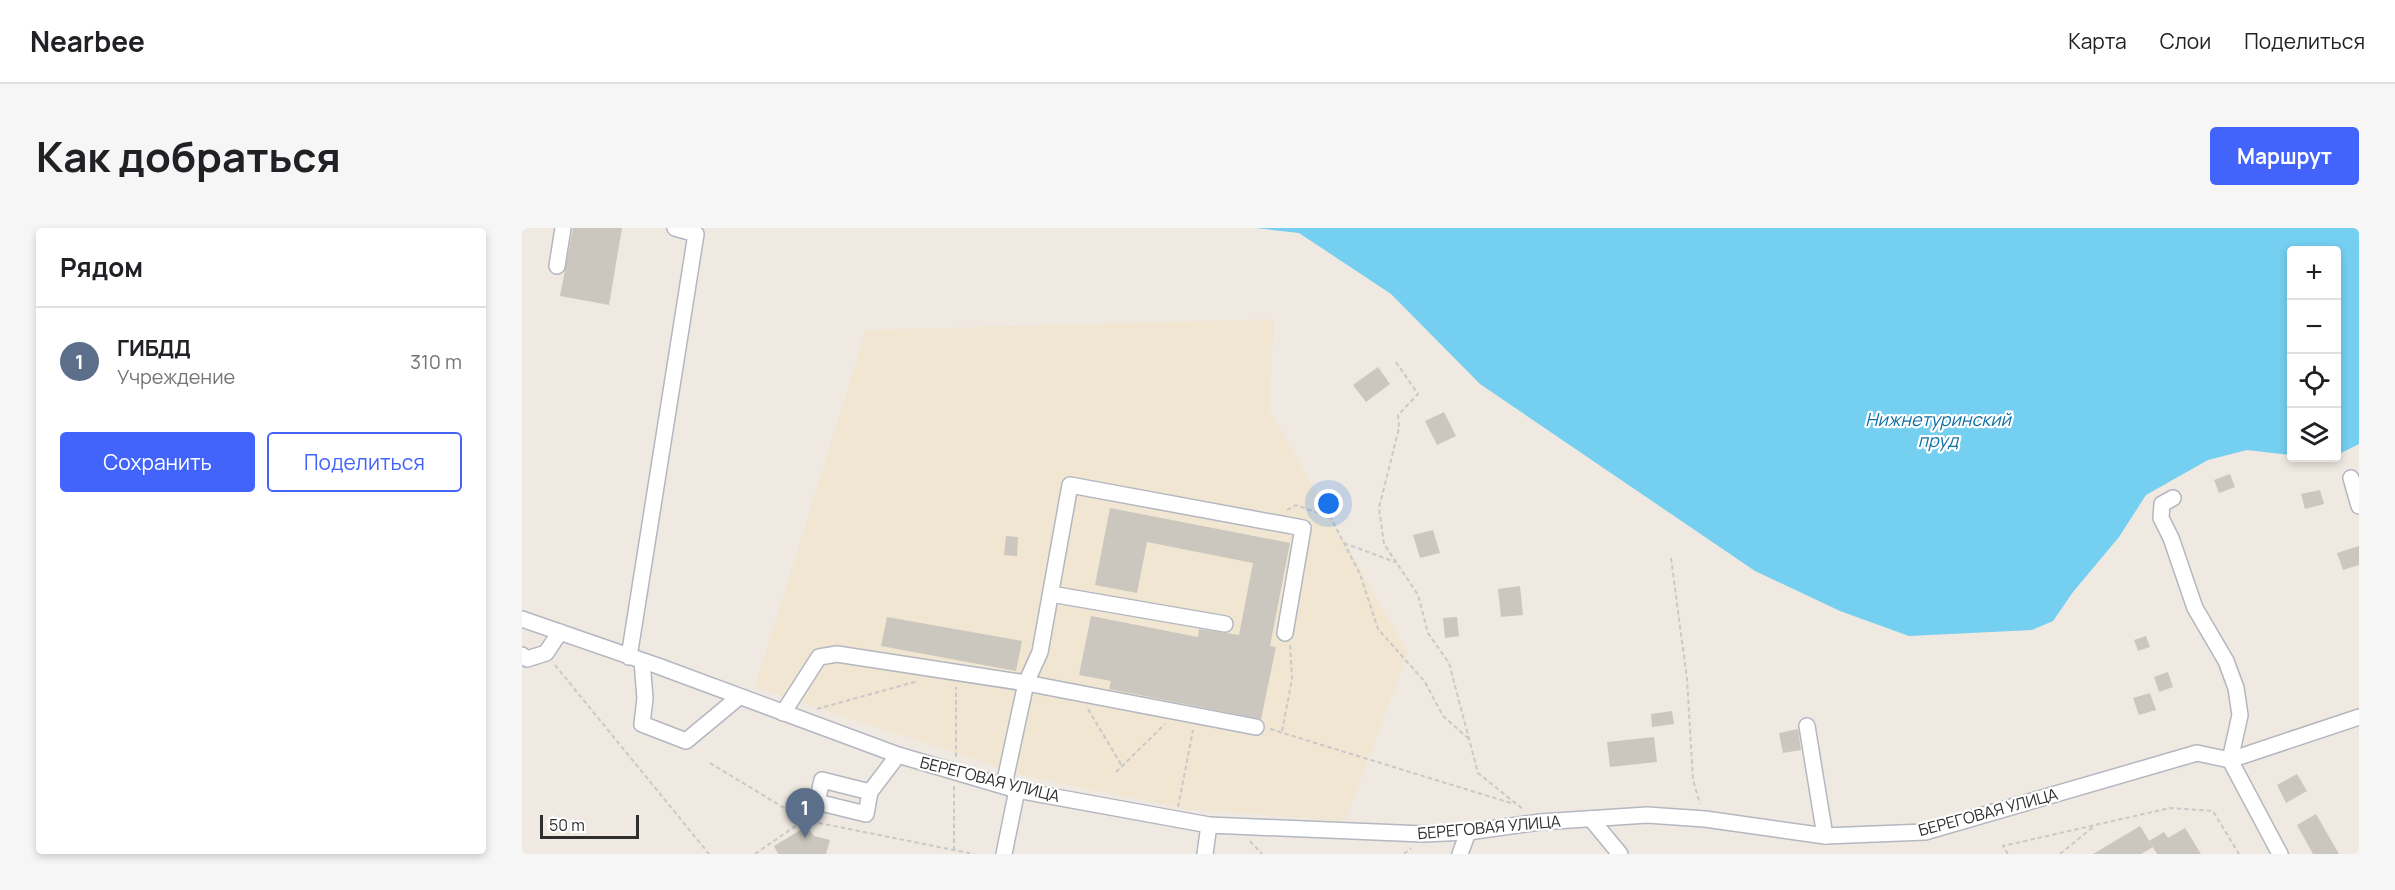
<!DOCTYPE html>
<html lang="ru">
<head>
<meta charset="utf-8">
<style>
	body { margin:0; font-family:Manrope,sans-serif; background:#f6f6f6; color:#202124 }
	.controls { position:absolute; right:18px; top:18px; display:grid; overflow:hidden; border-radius:6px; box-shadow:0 3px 9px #0003 }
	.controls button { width:54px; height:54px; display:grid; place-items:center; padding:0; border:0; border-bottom:2px solid #e0e0e0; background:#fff; color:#202124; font:30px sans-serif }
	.scale { position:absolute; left:18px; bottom:15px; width:99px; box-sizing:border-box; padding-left:6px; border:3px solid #2e2e2e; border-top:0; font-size:16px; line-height:21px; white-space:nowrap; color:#2e2e2e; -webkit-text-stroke:4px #fff; paint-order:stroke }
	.you { position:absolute; left:807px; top:276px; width:21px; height:21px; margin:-15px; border:4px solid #fff; border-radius:50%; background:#1a73e8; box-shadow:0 0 0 9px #1a73e833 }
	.badge { display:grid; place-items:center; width:39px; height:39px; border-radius:50%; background:#4264fb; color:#fff; font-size:20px; font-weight:700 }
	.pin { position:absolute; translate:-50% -50px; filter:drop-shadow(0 2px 3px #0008) }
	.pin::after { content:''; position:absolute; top:32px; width:21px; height:18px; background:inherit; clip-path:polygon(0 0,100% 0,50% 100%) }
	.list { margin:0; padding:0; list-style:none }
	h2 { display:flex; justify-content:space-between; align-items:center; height:78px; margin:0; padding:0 24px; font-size:26px }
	h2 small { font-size:20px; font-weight:400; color:#757577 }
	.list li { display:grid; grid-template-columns:39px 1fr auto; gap:18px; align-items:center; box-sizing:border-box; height:108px; padding:0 24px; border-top:2px solid #e0e0e0 }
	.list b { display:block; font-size:22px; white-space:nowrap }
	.list p { margin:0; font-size:20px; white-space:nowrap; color:#757577 }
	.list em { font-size:20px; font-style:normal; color:#757577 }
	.actions { display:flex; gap:12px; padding:18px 24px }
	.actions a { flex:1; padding:14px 0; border:2px solid #4264fb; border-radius:6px; text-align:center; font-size:21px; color:#4264fb }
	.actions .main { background:#4264fb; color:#fff }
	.icon { flex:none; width:33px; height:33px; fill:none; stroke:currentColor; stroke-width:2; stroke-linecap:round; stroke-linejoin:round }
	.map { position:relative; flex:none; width:1837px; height:626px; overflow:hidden; border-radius:6px }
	header { display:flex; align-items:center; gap:36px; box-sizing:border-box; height:84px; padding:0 30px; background:#fff; border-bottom:2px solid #e0e0e0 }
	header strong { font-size:28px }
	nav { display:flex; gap:33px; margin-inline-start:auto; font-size:21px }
	.intro { display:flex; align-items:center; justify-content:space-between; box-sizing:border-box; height:144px; padding:0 36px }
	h1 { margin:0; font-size:42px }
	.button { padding:15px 27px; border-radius:6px; background:#4264fb; color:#fff; font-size:21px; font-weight:700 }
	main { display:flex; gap:36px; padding:0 36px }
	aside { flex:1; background:#fff; border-radius:6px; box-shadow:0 3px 9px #0003 }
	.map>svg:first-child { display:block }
	.education { fill:#f0e6d1 }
	.water { fill:#75cff0 }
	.building { fill:#cbc7bf }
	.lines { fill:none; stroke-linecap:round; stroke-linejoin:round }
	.minor-casing { stroke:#b4b7c1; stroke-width:18 }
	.path { stroke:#c9c9c9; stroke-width:2; stroke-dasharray:4.5 3; stroke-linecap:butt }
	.minor { stroke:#fff; stroke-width:15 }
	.labels { text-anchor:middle; stroke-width:4.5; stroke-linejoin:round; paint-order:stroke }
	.street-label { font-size:16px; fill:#2e2e2e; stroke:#fff }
	.water-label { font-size:18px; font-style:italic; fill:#0d6fa3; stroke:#fff }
</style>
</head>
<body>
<header>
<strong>Nearbee</strong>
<nav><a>Карта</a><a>Слои</a><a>Поделиться</a></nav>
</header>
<div class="intro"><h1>Как добраться</h1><a class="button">Маршрут</a></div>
<main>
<aside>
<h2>Рядом<small></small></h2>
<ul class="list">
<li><span class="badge" style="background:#5c6f8a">1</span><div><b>ГИБДД</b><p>Учреждение</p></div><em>310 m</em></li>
</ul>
<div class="actions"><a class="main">Сохранить</a><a>Поделиться</a></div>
</aside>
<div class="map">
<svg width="1837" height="626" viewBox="0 0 1837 626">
	<rect width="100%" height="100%" fill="#efe9e1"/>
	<!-- education -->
	<path class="education" d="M752 91 747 181 886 425 823 593 663 581 500 547 233 459 344 102Z"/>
	<!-- water -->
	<path class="water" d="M734 0H1837V216L1815 227 1814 22H1770L1769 227 1725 222 1686 232 1624 267 1597 309 1551 364 1531 393 1510 402 1387 408 1318 383 1233 343 958 156 869 66 777 5Z"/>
	<!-- building -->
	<g class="building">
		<path d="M51 0H100L87 77 38 68Z"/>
		<path d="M856 139 868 156 844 174 831 157Z"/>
		<path d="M922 184 934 208 915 217 903 193Z"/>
		<path d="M1708 246 1713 259 1697 265 1692 252Z"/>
		<path d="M1798 262 1802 276 1783 281 1779 266Z"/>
		<path d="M588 280 768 315 748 418 754 419 739 491 587 461 589 453 557 447 569 388 676 409 677 401 717 407 731 335 625 314 615 365 573 357Z"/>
		<path d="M911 302 918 325 898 330 891 307Z"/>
		<path d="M484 308 496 309 495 328 482 327Z"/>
		<path d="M1837 318V337L1821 342 1815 325Z"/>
		<path d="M998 358 1001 387 979 389 976 361Z"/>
		<path d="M365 389 500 413 494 443 359 418Z"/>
		<path d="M935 389 937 408 923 410 921 390Z"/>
		<path d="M1624 408 1628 419 1616 423 1612 412Z"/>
		<path d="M1646 444 1651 459 1637 464 1632 449Z"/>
		<path d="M1628 465 1634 482 1617 487 1611 470Z"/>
		<path d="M1150 483 1152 496 1130 499 1129 486Z"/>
		<path d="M1276 501 1279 522 1261 525 1257 505Z"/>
		<path d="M1132 509 1135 534 1088 539 1085 514Z"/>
		<path d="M1775 546 1785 563 1764 575 1755 557Z"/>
		<path d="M1794 586 1817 626H1791L1775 597Z"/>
		<path d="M285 598 292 608 308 612 304 626H256L252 618Z"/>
		<path d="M1618 598 1631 619 1619 626H1571Z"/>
		<path d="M1663 600 1679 626H1635L1627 613 1642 604 1646 610Z"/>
	</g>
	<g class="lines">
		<defs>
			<g id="minor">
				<path d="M35 38 41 0"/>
				<path d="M1829 250 1837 278"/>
				<path d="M1651 270 1640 276 1639 290 1649 310 1673 380 1704 433 1714 460 1718 487 1708 532"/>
				<path d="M529 366 703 396"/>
				<path d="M0 391 136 438 376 527 495 562 687 597 901 606 946 604 1018 594 1125 587 1183 591 1303 608 1403 604 1675 525 1708 532 1837 489"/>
				<path d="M0 427 5 431 24 425 38 404"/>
				<path d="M107 429 174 6 153 0"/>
				<path d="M120 433 123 470 120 496 164 513 217 469"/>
				<path d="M261 485 297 429 315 426 504 455 734 499"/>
				<path d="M1285 498 1303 608"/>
				<path d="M1708 532 1758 626"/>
				<path d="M482 557 504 455 518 424 548 257 781 300 763 405"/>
				<path d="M348 564 300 552 295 574 344 586 348 564 376 527"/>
				<path d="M1069 591 1098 626"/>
				<path d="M482 626 495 562"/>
				<path d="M683 626 687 597"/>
				<path d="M938 626 946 604"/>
			</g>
		</defs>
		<!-- minor casing -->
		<use href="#minor" class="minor-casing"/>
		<!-- path -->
		<g class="path">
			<path d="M874 134 896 166 876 187 877 200 857 280 862 316 896 367 906 405 927 435 956 545 1002 582"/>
			<path d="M765 282 774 277 809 290 838 346 856 401 903 454 921 488 947 511"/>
			<path d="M822 315 873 334"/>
			<path d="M1149 330 1165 451 1171 552 1178 576"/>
			<path d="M33 437 187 626"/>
			<path d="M295 481 396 453"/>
			<path d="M566 481 600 538"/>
			<path d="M748 501 992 576"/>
			<path d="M760 503 770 451 768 417"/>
			<path d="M434 529V459"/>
			<path d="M188 535 282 592 233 626"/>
			<path d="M594 544 643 496"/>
			<path d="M432 558V622"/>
			<path d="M656 579 671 502"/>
			<path d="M282 592 452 626"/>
			<path d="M728 613 740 626"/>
			<path d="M882 626 889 620"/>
			<path d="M1486 626 1481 618 1648 580 1691 583 1717 626"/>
			<path d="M1538 626 1571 599"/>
		</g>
		<!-- minor -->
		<use href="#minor" class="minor"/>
	</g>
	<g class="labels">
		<!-- street labels -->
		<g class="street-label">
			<text transform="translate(468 551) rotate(14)" y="6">БЕРЕГОВАЯ УЛИЦА</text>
			<text transform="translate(1466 584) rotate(-15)" y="6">БЕРЕГОВАЯ УЛИЦА</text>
			<text transform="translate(967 599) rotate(-5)" y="6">БЕРЕГОВАЯ УЛИЦА</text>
		</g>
		<!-- water labels -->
		<g class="water-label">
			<text x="1416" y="198">Нижнетуринский<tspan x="1416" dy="21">пруд</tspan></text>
		</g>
	</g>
</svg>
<div class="controls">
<button>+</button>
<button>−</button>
<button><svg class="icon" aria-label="locate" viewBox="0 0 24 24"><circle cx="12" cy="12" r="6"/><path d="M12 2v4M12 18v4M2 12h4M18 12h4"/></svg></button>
<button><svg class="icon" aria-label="layers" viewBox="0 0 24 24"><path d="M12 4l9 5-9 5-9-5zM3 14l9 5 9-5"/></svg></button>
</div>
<div class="scale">50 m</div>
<div class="you"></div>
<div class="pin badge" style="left:283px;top:610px;background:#5c6f8a">1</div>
</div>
</main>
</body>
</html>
